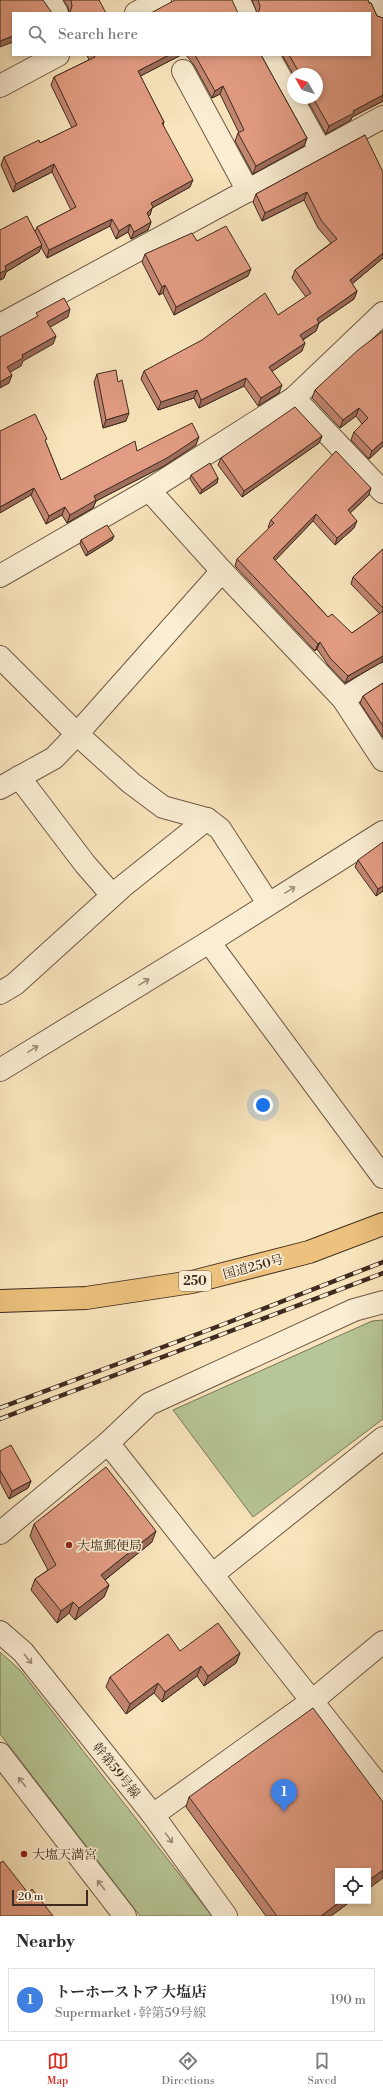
<!DOCTYPE html>
<html lang="en">
<head>
<meta charset="utf-8">
<style>
	body { margin:0; font-family:"Libre Bodoni","Noto Serif JP",serif; background:#f7f7f7; color:#2b2b33 }
	.controls { position:absolute; right:12px; bottom:12px; display:grid; overflow:hidden; border-radius:0px; box-shadow:0 2px 6px #0003 }
	.controls button { width:36px; height:36px; display:grid; place-items:center; padding:0; border:0; border-bottom:1px solid #e1e1e2; background:#fff; color:#2b2b33; font:20px sans-serif }
	.compass { position:absolute; left:287px; top:68px; width:36px; height:36px; border-radius:50%; background:#fff; box-shadow:0 2px 6px #0003; rotate:309deg }
	.scale { position:absolute; left:12px; bottom:10px; width:76px; box-sizing:border-box; padding-left:4px; border:2px solid #3f2b1f; border-top:0; font-size:11px; line-height:14px; white-space:nowrap; color:#3f2b1f; -webkit-text-stroke:3px #fbeed4; paint-order:stroke }
	.you { position:absolute; left:263px; top:1105px; width:14px; height:14px; margin:-10px; border:3px solid #fff; border-radius:50%; background:#1a73e8; box-shadow:0 0 0 6px #1a73e833 }
	.badge { display:grid; place-items:center; width:26px; height:26px; border-radius:50%; background:#d93025; color:#fff; font-size:13px; font-weight:700 }
	.pin { position:absolute; translate:-50% -33px; filter:drop-shadow(0 1px 2px #0008) }
	.pin::after { content:''; position:absolute; top:21px; width:14px; height:12px; background:inherit; clip-path:polygon(0 0,100% 0,50% 100%) }
	.list { margin:0; padding:0; list-style:none }
	h2 { display:flex; justify-content:space-between; align-items:center; height:52px; margin:0; padding:0 16px; font-size:17px }
	h2 small { font-size:13px; font-weight:400; color:#7c7c81 }
	.list li { display:grid; grid-template-columns:26px 1fr auto; gap:12px; align-items:center; box-sizing:border-box; height:64px; margin:0 8px 8px; padding:0 8px; border:1px solid #e1e1e2; border-radius:0px }
	.list b { display:block; font-size:15px; white-space:nowrap }
	.list p { margin:0; font-size:13px; white-space:nowrap; color:#7c7c81 }
	.list em { font-size:13px; font-style:normal; color:#7c7c81 }
	.icon { flex:none; width:22px; height:22px; fill:none; stroke:currentColor; stroke-width:2; stroke-linecap:round; stroke-linejoin:round }
	.map { position:relative; flex:none; width:383px; height:1916px; overflow:hidden }
	.search { position:absolute; background:#fff; box-shadow:0 2px 6px #0003; left:12px; right:12px; top:12px; height:44px; display:flex; align-items:center; gap:10px; box-sizing:border-box; padding:0 14px; border-radius:0px; color:#7c7c81; font-size:15px }
	.sheet { height:124px; background:#fff }
	nav { display:flex; justify-content:space-around; align-items:center; box-sizing:border-box; height:56px; border-top:1px solid #e1e1e2; background:#fff; font-size:11px; color:#7c7c81 }
	nav a { display:grid; justify-items:center; gap:2px }
	nav .on { color:#d93025 }
	.map>svg:first-child { display:block }
	.green { fill:#b7c696; stroke:#7b785a }
	.lines { fill:none; stroke-linecap:round; stroke-linejoin:round }
	.minor-casing { stroke:#6e5a46; stroke-width:24 }
	.highway-casing { stroke:#3f2b1f; stroke-width:24 }
	.minor { stroke:#fbeed4; stroke-width:22 }
	.highway { stroke:#ecc27e; stroke-width:22 }
	.rail-casing { stroke:#3f2b1f; stroke-width:4.5 }
	.rail { stroke:#fbeed4; stroke-width:3; stroke-dasharray:9; stroke-linecap:butt }
	.wall { fill:#c28671; stroke:#3f2b1f }
	.shaded-wall { fill:#9e6d5c; stroke:#3f2b1f }
	.building { fill:#e29c83; stroke:#3f2b1f }
	.oneway { stroke:#9d8c7a }
	.poi-dot { fill:#8f2418; stroke:#fbeed4; stroke-width:1.5 }
	.labels { text-anchor:middle; stroke-width:3.5; stroke-linejoin:round; paint-order:stroke }
	.shield { fill:#fbeed4; stroke:#765; stroke-width:1 }
	.shield-label { font-size:12px; font-weight:bold; fill:#3f2b1f }
	.street-label { font-size:13px; fill:#3f2b1f; stroke:#fbeed4 }
	.poi-label { font-size:13px; fill:#3f2b1f; stroke:#fbeed4; text-anchor:start }
</style>
</head>
<body>
<div class="map">
<svg width="383" height="1916" viewBox="0 0 383 1916">
	<rect width="100%" height="100%" fill="#f9e5bd"/>
	<filter id="stains"><feTurbulence type="fractalNoise" baseFrequency=".005" numOctaves="4"/><feColorMatrix values="0 0 0 0 .2 0 0 0 0 .09 0 0 0 0 .02 0 0 0 .5 -.17"/></filter>
	<radialGradient id="worn" r=".72"><stop offset=".6" stop-color="#630" stop-opacity="0"/><stop offset="1" stop-color="#630" stop-opacity=".3"/></radialGradient>
	<!-- green -->
	<g class="green">
		<path d="M383 1320V1419L253 1517 173 1410 372 1321Z"/>
		<path d="M0 1652 20 1670 212 1916H140L0 1734Z"/>
	</g>
	<g class="lines">
		<defs>
			<g id="minor">
				<path d="M50 0 57 13"/>
				<path d="M238 0 245 13"/>
				<path d="M378 0 383 14"/>
				<path d="M136 13 160 0"/>
				<path d="M268 55 321 151"/>
				<path d="M183 71 248 191"/>
				<path d="M0 86 58 55"/>
				<path d="M0 325 383 117"/>
				<path d="M294 398 383 492"/>
				<path d="M149 490 222 571 343 699 383 760"/>
				<path d="M222 571 77 734 131 783 163 807 207 819 220 829 268 903"/>
				<path d="M0 576 149 490 294 398 383 313"/>
				<path d="M0 657 77 734 54 758 0 788"/>
				<path d="M343 699 383 674"/>
				<path d="M19 777 85 864 112 895"/>
				<path d="M209 942 383 1177"/>
				<path d="M0 993 15 984 122 887 207 819"/>
				<path d="M0 1070 209 942 383 832"/>
				<path d="M108 1443 383 1791"/>
				<path d="M0 1533 108 1443 149 1404 354 1310 383 1302"/>
				<path d="M212 1575 383 1438"/>
				<path d="M0 1632 23 1652 153 1815 226 1916"/>
				<path d="M0 1754 125 1916"/>
				<path d="M153 1815 312 1701 383 1642"/>
			</g>
			<path id="highway" d="M0 1301 86 1298 192 1282 309 1252 383 1224"/>
		</defs>
		<!-- minor casing -->
		<use href="#minor" class="minor-casing"/>
		<!-- highway casing -->
		<use href="#highway" class="highway-casing"/>
		<!-- minor -->
		<use href="#minor" class="minor"/>
		<!-- highway -->
		<use href="#highway" class="highway"/>
		<defs>
			<g id="rail">
				<path d="M0 1408 219 1326 383 1262"/>
				<path d="M0 1419 383 1273"/>
			</g>
		</defs>
		<!-- rail casing -->
		<use href="#rail" class="rail-casing"/>
		<!-- rail -->
		<use href="#rail" class="rail"/>
	</g>
	<!-- wall -->
	<g class="wall">
		<path d="M63 0H99L69 13 68 7Z"/>
		<path d="M252 0H368L369 3H371L377 16 383 18V101L352 117 351 120 326 134 306 98H317V74H293L282 55H370V13H257Z"/>
		<path d="M87 55H181L140 76 164 122 163 125 190 187 152 208 150 215 148 216 151 222 148 230 131 239 128 232 116 239 110 226 47 258 41 247 39 252 6 272 4 278 0 280 35 232 37 227 71 210 52 172 13 192 1 165 4 157 40 143 72 128 51 85 54 77 89 60Z"/>
		<path d="M186 55H261L307 138 304 146 253 174 235 141 238 133H239L220 94 212 98 194 65Z"/>
		<path d="M365 135 383 258 352 284 357 291 354 299 319 323 316 331 303 340 302 351 272 371 279 393 258 406 244 386 199 408 194 398 158 410 141 379 144 371 278 315 306 297 292 278 295 270 331 243 318 228 304 200 262 221 253 202 256 194Z"/>
		<path d="M145 254 248 276 174 315 163 293 159 295 142 262Z"/>
		<path d="M383 331V446L369 459 351 440 354 432 362 424 356 416 340 428 312 398 315 390Z"/>
		<path d="M97 374 126 421 103 428 94 382Z"/>
		<path d="M322 436 319 443 242 497 218 465 221 458Z"/>
		<path d="M46 443 61 480 137 451 196 445 164 466 96 501 93 508 67 523 62 515 46 524 31 495Z"/>
		<path d="M191 475 218 478 217 483 200 494 190 479Z"/>
		<path d="M369 495 350 513 354 528 335 545 313 521 275 560 328 617 352 633 380 614 351 584 353 577 383 549V662H382L345 683 328 665 317 649 315 651 235 566 237 559 270 528 268 527 271 520Z"/>
		<path d="M114 536 112 540 86 556 80 544 81 540Z"/>
		<path d="M383 683V737L360 703 363 696Z"/>
		<path d="M358 860 383 891 376 896 355 867Z"/>
		<path d="M0 1451 31 1481 28 1488 9 1499 0 1482Z"/>
		<path d="M34 1524 152 1542 105 1580 109 1585 104 1597 75 1620 69 1613 57 1623 31 1590 35 1579 48 1570 30 1536Z"/>
		<path d="M180 1651 240 1653 236 1663 204 1686 197 1676 162 1702 154 1693 126 1714 106 1687 110 1677Z"/>
		<path d="M189 1797 338 1901H351L331 1916H266L186 1807Z"/>
	</g>
	<!-- shaded-wall -->
	<g class="shaded-wall">
		<path d="M13 36V42L0 47V41Z"/>
		<path d="M169 55H181L135 79 138 71Z"/>
		<path d="M223 86 220 94 212 98 215 91Z"/>
		<path d="M383 95V101L352 117 351 120 326 134 329 126 353 111Z"/>
		<path d="M307 138 304 146 253 174 256 166Z"/>
		<path d="M54 164 52 172 13 192 16 184Z"/>
		<path d="M193 180 190 187 152 208 150 215 144 220 151 203Z"/>
		<path d="M307 192 304 200 262 221 265 213Z"/>
		<path d="M112 219 110 226 47 258 49 250Z"/>
		<path d="M151 222 148 230 131 239 134 232Z"/>
		<path d="M130 224 128 232 116 239 119 231Z"/>
		<path d="M42 245 39 252 6 272 4 278 0 280V273L5 266Z"/>
		<path d="M383 253V258L347 288 350 280Z"/>
		<path d="M251 269 248 276 174 315 176 307Z"/>
		<path d="M165 285 163 293 159 295 162 287Z"/>
		<path d="M357 291 354 299 319 323 316 331 297 343 300 335 317 319Z"/>
		<path d="M70 309 68 317 45 330 47 322Z"/>
		<path d="M56 336 53 344 23 361 21 366 5 375 7 367 22 355Z"/>
		<path d="M305 343 302 351 267 375 269 367Z"/>
		<path d="M12 375 9 383 0 388V382Z"/>
		<path d="M246 378 244 386 199 408 201 400Z"/>
		<path d="M282 385 279 393 258 406 261 398Z"/>
		<path d="M197 390 194 398 158 410 161 402Z"/>
		<path d="M359 408 356 416 340 428 343 420Z"/>
		<path d="M129 413 126 421 103 428 106 420Z"/>
		<path d="M322 436 319 443 242 497 244 491Z"/>
		<path d="M199 437 196 445 164 466 96 501 93 508 67 523 70 515 94 496Z"/>
		<path d="M383 441V446L369 459 372 451Z"/>
		<path d="M218 478 217 483 200 494 202 490Z"/>
		<path d="M34 488 31 495 0 513V507Z"/>
		<path d="M371 488 369 495 346 517 348 510Z"/>
		<path d="M65 507 62 515 46 524 49 516Z"/>
		<path d="M316 514 313 521 271 565 273 558Z"/>
		<path d="M357 521 354 528 335 545 337 538Z"/>
		<path d="M114 536 112 540 86 556 88 552Z"/>
		<path d="M320 642 317 649 315 651 318 644Z"/>
		<path d="M383 656V659L382 662 345 683 348 676Z"/>
		<path d="M383 886V891L376 896 378 889Z"/>
		<path d="M31 1481 28 1488 9 1499 12 1491Z"/>
		<path d="M156 1531 152 1542 96 1587 101 1575Z"/>
		<path d="M109 1585 104 1597 75 1620 79 1608Z"/>
		<path d="M73 1602 69 1613 57 1623 61 1611Z"/>
		<path d="M240 1653 236 1663 204 1686 208 1676Z"/>
		<path d="M201 1666 197 1676 162 1702 165 1692Z"/>
		<path d="M158 1683 154 1693 126 1714 130 1704Z"/>
		<path d="M383 1870V1878L368 1889V1881Z"/>
		<path d="M341 1901H351L331 1916H321Z"/>
	</g>
	<!-- building -->
	<g class="building">
		<path d="M0 0H43L52 13H13V36L0 41Z"/>
		<path d="M71 0H99L106 13H69L70 12 72 6Z"/>
		<path d="M175 0H232L237 11 238 13H151Z"/>
		<path d="M258 0H368L369 3H371L377 16 383 18V95L353 111 354 113 329 126 313 98H317V74H300L289 55H370V13H257L259 11 260 6Z"/>
		<path d="M94 55H169L138 71 164 122 162 123 193 180 151 203 153 207 147 213 151 222 134 232 130 224 119 231 112 219 49 250 37 227 76 207 54 164 16 184 4 157 39 140 40 143 77 125 54 77 95 57Z"/>
		<path d="M195 55H261L307 138 256 166 238 133 244 130 223 86 215 91Z"/>
		<path d="M365 135 383 172V253L350 280 357 291 317 319 319 323 300 335 305 343 269 367 282 385 261 398 246 378 201 400 197 390 161 402 144 371 202 340 265 293 278 315 311 293 295 270 337 239 321 220 307 192 265 213 256 194Z"/>
		<path d="M27 216 42 245 5 266 6 270 0 273V230Z"/>
		<path d="M226 226 251 269 176 307 165 285 162 287 145 254 192 233 197 241Z"/>
		<path d="M64 298 70 309 47 322 56 336 22 355 23 358 7 367 12 375 0 382V337L38 316 36 313Z"/>
		<path d="M383 331V441L372 451 354 432 368 418 359 408 343 420 315 390 358 350Z"/>
		<path d="M116 370 118 382 122 380 129 413 106 420 97 374Z"/>
		<path d="M295 407 322 436 244 491 221 458Z"/>
		<path d="M35 414 47 439 45 440 61 480 135 441 137 451 192 423 199 437 167 458 94 496 96 500 70 515 65 507 49 516 34 488 0 507V431Z"/>
		<path d="M336 451 371 488 348 510 357 521 337 538 316 514 273 558 328 617 332 614 352 633 383 611V656L348 676 330 658 320 642 318 644 237 559 274 523 271 520Z"/>
		<path d="M210 463 218 478 202 490 191 475Z"/>
		<path d="M107 525 114 536 88 552 81 540Z"/>
		<path d="M383 549V608L353 577Z"/>
		<path d="M383 683V726L363 696Z"/>
		<path d="M383 842V886L378 889 358 860Z"/>
		<path d="M11 1445 31 1481 12 1491 0 1470V1451Z"/>
		<path d="M106 1467 156 1531 101 1575 109 1585 79 1608 73 1602 61 1611 35 1579 56 1565 34 1524Z"/>
		<path d="M218 1623 240 1653 208 1676 201 1666 165 1692 158 1683 130 1704 110 1677 168 1634 180 1651Z"/>
		<path d="M313 1708 383 1802V1870L368 1881V1871H338V1901H341L321 1916H277L189 1797Z"/>
		<path d="M3 1861 28 1893 32 1889 53 1916H0V1863Z"/>
	</g>
	<!-- one-way arrows -->
	<defs><path id="oneway-shaft" d="M-6 0H5M1.5-3L5.5 0L1.5 3" fill="none" stroke-width="1.6" stroke-linecap="round" stroke-linejoin="round"/></defs>
	<g class="oneway">
		<use href="#oneway-shaft" transform="translate(290 890) rotate(-32)"/>
		<use href="#oneway-shaft" transform="translate(144 982) rotate(-31)"/>
		<use href="#oneway-shaft" transform="translate(33 1049) rotate(-31)"/>
		<use href="#oneway-shaft" transform="translate(28 1659) rotate(51)"/>
		<use href="#oneway-shaft" transform="translate(22 1782) rotate(-128)"/>
		<use href="#oneway-shaft" transform="translate(169 1838) rotate(54)"/>
		<use href="#oneway-shaft" transform="translate(101 1885) rotate(-128)"/>
	</g>
	<!-- markers -->
	<g class="poi-dot">
		<circle cx="69" cy="1545" r="4"/>
		<circle cx="24" cy="1854" r="4"/>
	</g>
	<g class="labels">
		<!-- shield labels -->
		<rect class="shield" x="179" y="1271" width="32" height="20" rx="3"/>
		<g class="shield-label">
			<text x="195" y="1285">250</text>
		</g>
		<!-- street labels -->
		<g class="street-label">
			<text transform="translate(253 1266) rotate(-15)" y="5">国道250号</text>
			<text transform="translate(117 1770) rotate(51)" y="5">幹第59号線</text>
		</g>
		<!-- poi labels -->
		<g class="poi-label">
			<text x="77" y="1550">大塩郵便局</text>
			<text x="32" y="1859">大塩天満宮</text>
		</g>
	</g>
	<rect width="100%" height="100%" filter="url(#stains)"/>
	<rect width="100%" height="100%" fill="url(#worn)"/>
</svg>
<div class="controls">
<button><svg class="icon" aria-label="locate" viewBox="0 0 24 24"><circle cx="12" cy="12" r="6"/><path d="M12 2v4M12 18v4M2 12h4M18 12h4"/></svg></button>
</div>
<svg class="compass" viewBox="-18 -18 36 36"><path d="M0-13l5 13h-10z" fill="#e53935"/><path d="M0 13l5-13h-10z" fill="#7c7c81"/></svg>
<div class="scale">20 m</div>
<div class="you"></div>
<div class="pin badge" style="left:284px;top:1812px;background:#3f7fe0">1</div>
<div class="search"><svg class="icon" aria-label="search" viewBox="0 0 24 24"><circle cx="10" cy="10" r="6"/><path d="M15 15l6 6"/></svg>Search here</div>
</div>
<section class="sheet">
<h2>Nearby<small></small></h2>
<ul class="list">
<li><span class="badge" style="background:#3f7fe0">1</span><div><b>トーホーストア 大塩店</b><p>Supermarket · 幹第59号線</p></div><em>190 m</em></li>
</ul>
</section>
<nav>
<a class="on"><svg class="icon" aria-label="map" viewBox="0 0 24 24"><path d="M3 6l6-2 6 2 6-2v14l-6 2-6-2-6 2zM9 4v14M15 6v14"/></svg>Map</a>
<a><svg class="icon" aria-label="directions" viewBox="0 0 24 24"><path d="M12 3l9 9-9 9-9-9zM9 14v-3h6M13 9l2 2-2 2"/></svg>Directions</a>
<a><svg class="icon" aria-label="saved" viewBox="0 0 24 24"><path d="M7 4h10v16l-5-4-5 4z"/></svg>Saved</a>
</nav>
</body>
</html>
